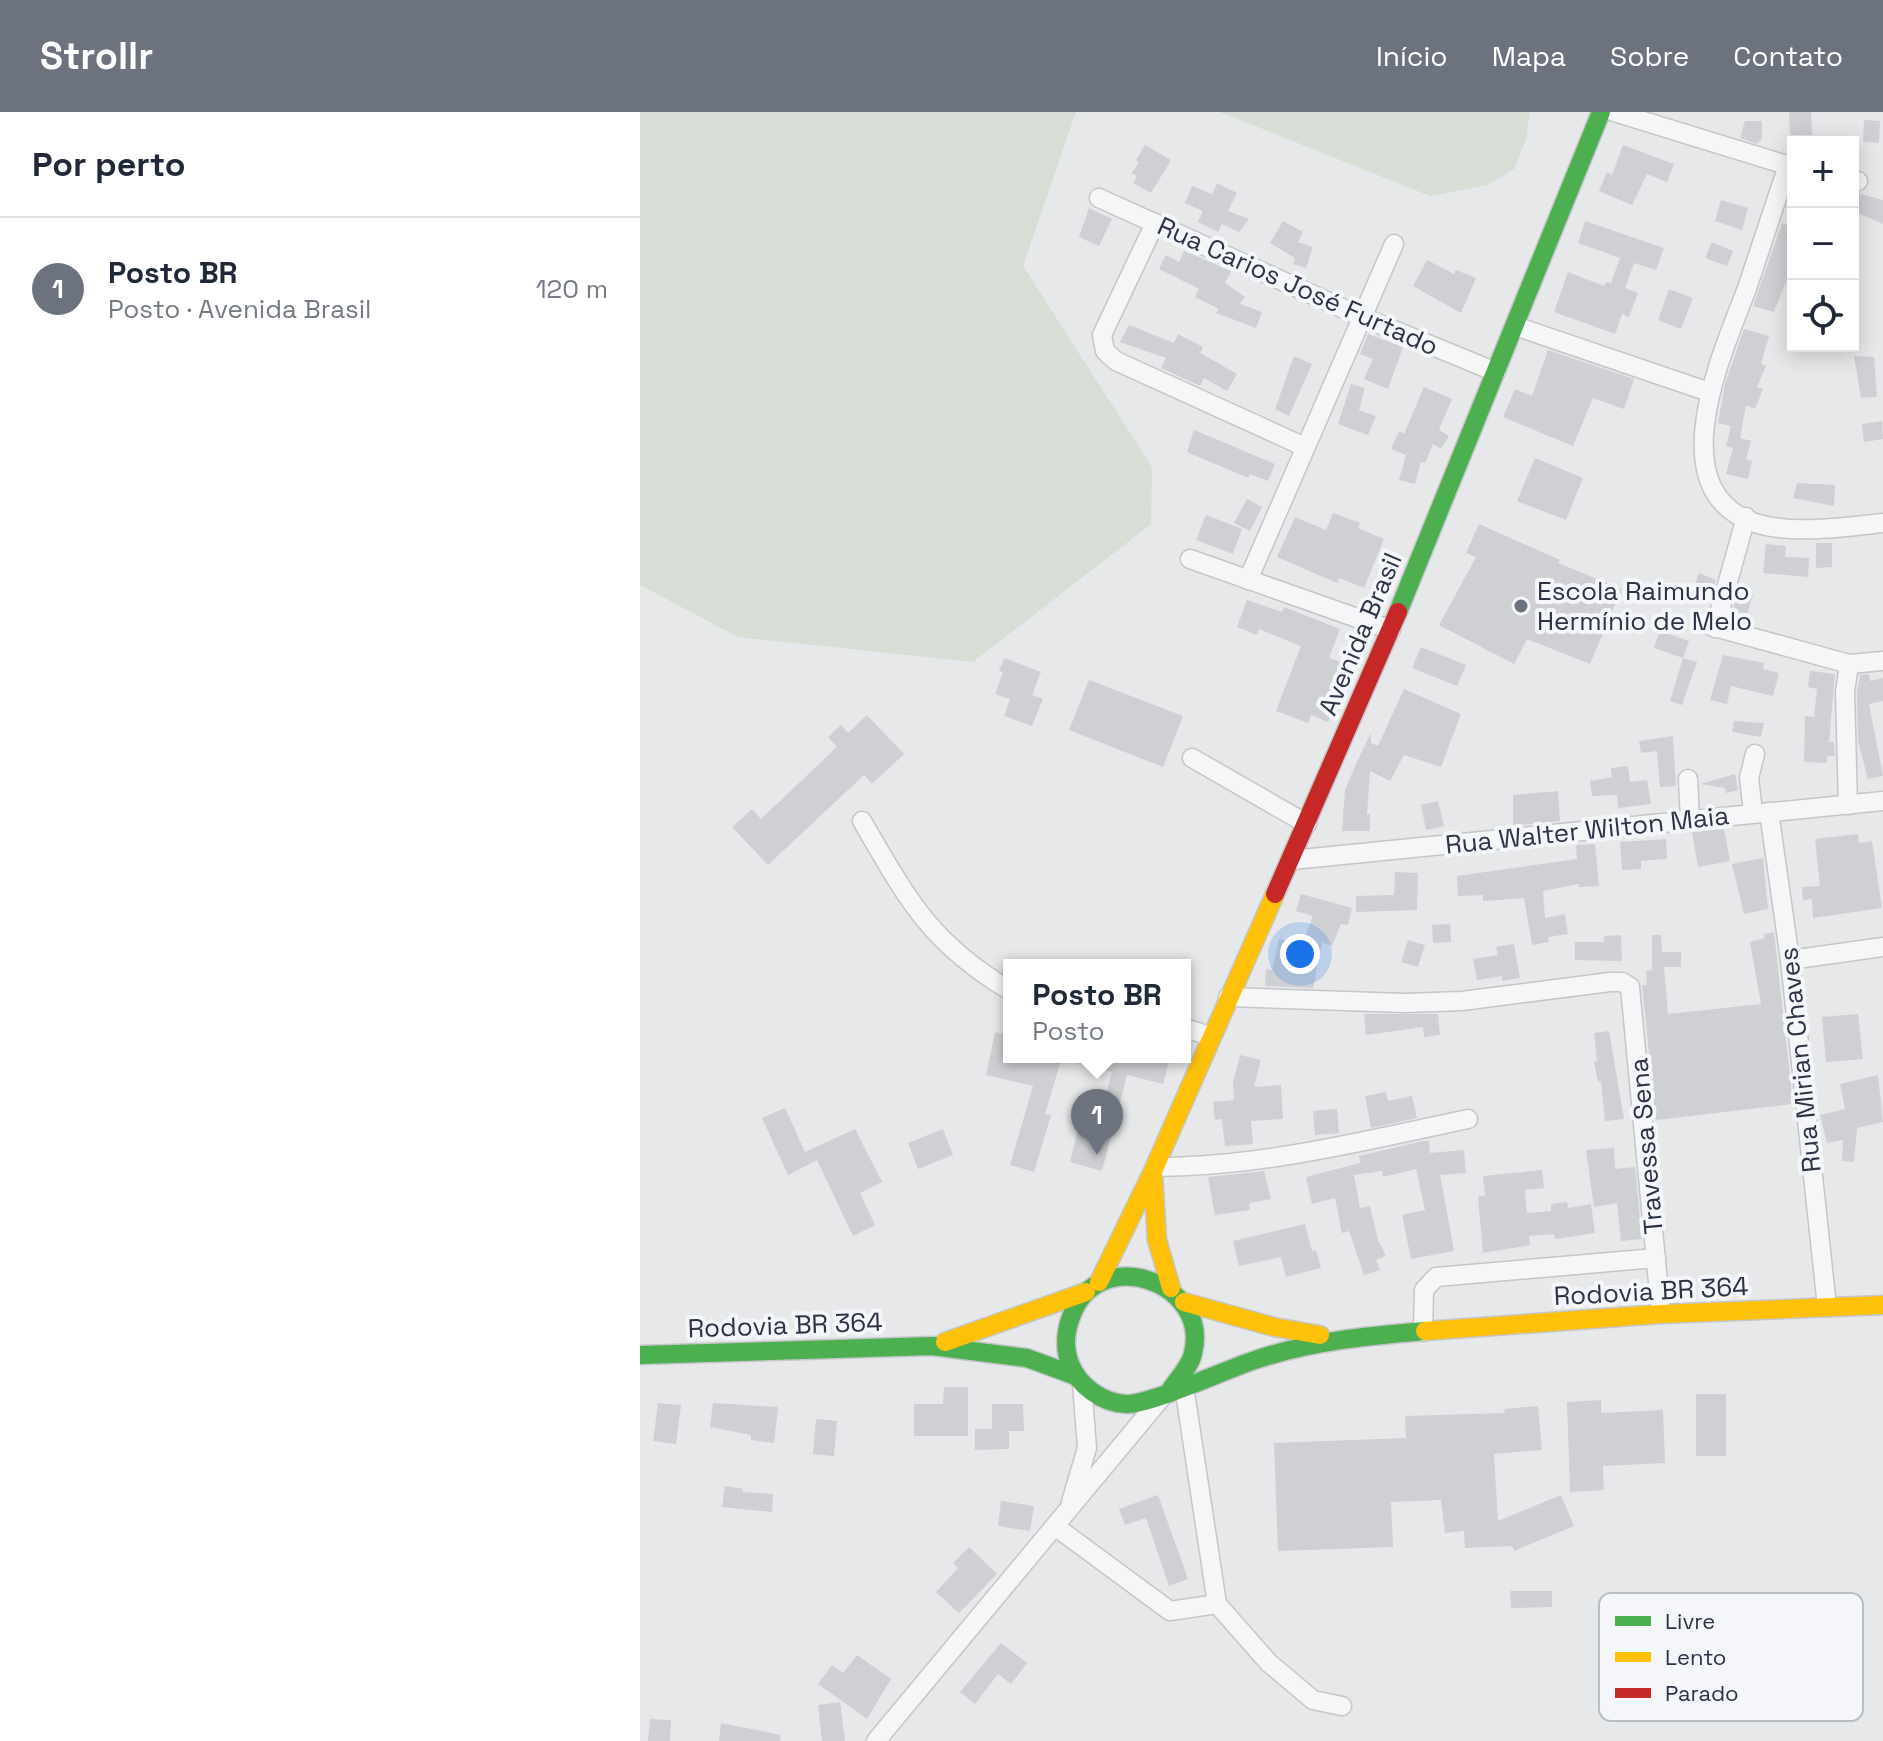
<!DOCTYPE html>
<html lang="pt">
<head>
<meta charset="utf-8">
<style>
	body { margin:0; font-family:"Space Grotesk",sans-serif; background:#f2f2f3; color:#1f2937 }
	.controls { position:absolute; right:24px; top:24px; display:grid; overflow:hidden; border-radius:0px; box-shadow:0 4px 20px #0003 }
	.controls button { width:72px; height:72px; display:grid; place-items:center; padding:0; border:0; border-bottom:2px solid #e0e1e3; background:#fff; color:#1f2937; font:40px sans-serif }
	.you { position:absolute; left:660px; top:842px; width:28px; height:28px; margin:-20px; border:6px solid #fff; border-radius:50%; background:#1a73e8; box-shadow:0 0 0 12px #1a73e833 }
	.badge { display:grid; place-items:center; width:52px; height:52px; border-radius:50%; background:#6c737f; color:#fff; font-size:26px; font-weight:700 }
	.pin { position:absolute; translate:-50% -66px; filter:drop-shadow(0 2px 4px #0008) }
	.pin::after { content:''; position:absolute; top:42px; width:28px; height:24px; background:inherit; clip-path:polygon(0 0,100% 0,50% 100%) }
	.popup { position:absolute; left:363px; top:847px; width:188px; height:104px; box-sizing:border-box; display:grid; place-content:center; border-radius:0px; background:#fff; filter:drop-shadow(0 2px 6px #0005); font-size:26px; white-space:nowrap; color:#747a83 }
	.popup b { font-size:30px; color:#1f2937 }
	.popup::after { content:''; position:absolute; left:50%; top:100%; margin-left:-16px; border:16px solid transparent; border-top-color:#fff }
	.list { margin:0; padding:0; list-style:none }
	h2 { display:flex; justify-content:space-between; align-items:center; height:104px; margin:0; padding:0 32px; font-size:34px }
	h2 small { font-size:26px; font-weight:400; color:#747a83 }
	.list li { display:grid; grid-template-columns:52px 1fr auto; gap:24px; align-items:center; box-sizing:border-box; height:144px; padding:0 32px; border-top:2px solid #e0e1e3 }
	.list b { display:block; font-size:30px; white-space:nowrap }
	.list p { margin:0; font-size:26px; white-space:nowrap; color:#747a83 }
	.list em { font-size:26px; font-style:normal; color:#747a83 }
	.icon { flex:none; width:44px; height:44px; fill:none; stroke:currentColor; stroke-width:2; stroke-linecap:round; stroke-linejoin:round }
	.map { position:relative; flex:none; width:1243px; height:1629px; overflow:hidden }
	header { display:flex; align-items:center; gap:48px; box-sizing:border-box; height:112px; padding:0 40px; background:#6c737f; color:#fff }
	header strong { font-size:38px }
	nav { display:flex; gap:44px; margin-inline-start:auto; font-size:28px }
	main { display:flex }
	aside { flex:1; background:#fff }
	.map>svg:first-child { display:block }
	.green { fill:#d6ded6 }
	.building { fill:#ced0d3 }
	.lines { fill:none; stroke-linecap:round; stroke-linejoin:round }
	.street-casing { stroke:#c4c6c8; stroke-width:21 }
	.fast-casing { stroke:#c4c6c8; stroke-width:21 }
	.slow-casing { stroke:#c4c6c8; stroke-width:21 }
	.jam-casing { stroke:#c4c6c8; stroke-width:21 }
	.street { stroke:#f5f6f7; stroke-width:18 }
	.fast { stroke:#4caf50; stroke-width:18 }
	.slow { stroke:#ffc107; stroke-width:18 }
	.jam { stroke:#c62828; stroke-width:18 }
	.poi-dot { fill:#6c737f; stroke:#f4f6f9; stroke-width:3 }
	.labels { text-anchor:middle; stroke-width:8; stroke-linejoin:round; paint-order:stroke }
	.street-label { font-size:26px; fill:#2b3445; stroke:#f4f6f9 }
	.poi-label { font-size:26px; fill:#2b3445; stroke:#f4f6f9; text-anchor:start }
	.key { fill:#f4f6f9; stroke:#b8bcc3; stroke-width:2 }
	.key-label { font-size:22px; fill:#2b3445 }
</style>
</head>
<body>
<header>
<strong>Strollr</strong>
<nav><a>Início</a><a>Mapa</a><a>Sobre</a><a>Contato</a></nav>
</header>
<main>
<aside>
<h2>Por perto<small></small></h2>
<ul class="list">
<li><span class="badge">1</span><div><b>Posto BR</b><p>Posto · Avenida Brasil</p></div><em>120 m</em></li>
</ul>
</aside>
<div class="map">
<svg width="1243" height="1629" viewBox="0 0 1243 1629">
	<rect width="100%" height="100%" fill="#e6e8ea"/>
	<!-- green -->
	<g class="green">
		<path d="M0 0H436L383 154 512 355 511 412 333 550 98 525 0 473Z"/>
		<path d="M580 0H890L886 27 874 57 848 73 790 84Z"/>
	</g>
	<!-- building -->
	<g class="building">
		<path d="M1149 0H1171L1172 23H1150Z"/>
		<path d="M1224 8 1240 9 1239 31 1223 30Z"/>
		<path d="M1105 9H1122V26L1117 32 1100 26Z"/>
		<path d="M505 33 531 48 511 81 493 71 497 64 492 61 499 50 496 48Z"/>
		<path d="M983 33 1034 52 1027 70 1007 62 992 93 959 79 967 60 972 63Z"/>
		<path d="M577 71 597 81 588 99 609 107 599 120 582 112 578 120 558 110 563 99 545 91 552 74 572 82Z"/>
		<path d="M1213 80 1243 88V112L1213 99Z"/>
		<path d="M1081 88 1108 96 1102 118 1075 109Z"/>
		<path d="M449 96 472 107 459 134 439 125Z"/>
		<path d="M643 109 663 120 658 130 673 135 666 156 653 152 655 146 630 131Z"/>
		<path d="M945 109 1024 136 1016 158 994 151 985 176 998 181 989 205 982 202 975 222 914 200 928 160 964 174 966 170 971 171 980 146 938 131Z"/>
		<path d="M1142 111 1153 115V152L1134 200 1113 194Z"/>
		<path d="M1072 130 1093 139 1087 154 1065 146Z"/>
		<path d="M544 139 591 159 585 171 605 185 600 192 622 200 616 216 576 201 579 197 555 185 559 177 519 157 526 143 539 150Z"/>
		<path d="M787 148 814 162 816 158 836 166 821 201 773 174Z"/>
		<path d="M1029 177 1053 186 1041 217 1018 208Z"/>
		<path d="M489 213 534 231 538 222 563 235 560 241 597 262 587 279 564 266 560 274 521 256 526 246 480 230Z"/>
		<path d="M1104 217 1129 224 1121 252 1126 254 1117 275 1123 277 1115 297 1106 293 1100 326 1111 329 1106 347 1112 349 1108 367 1086 362 1093 336 1086 334 1091 314 1078 311 1085 272Z"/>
		<path d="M728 222 763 235 748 277 724 267 733 247 720 242Z"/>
		<path d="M908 238 994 267 984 297 953 286 933 334 863 305 875 277 892 284Z"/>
		<path d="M654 244 672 252 649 304 635 297Z"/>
		<path d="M1214 244 1234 245 1237 285 1221 286Z"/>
		<path d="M711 272 725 276 719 298 736 304 728 323 698 312Z"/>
		<path d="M784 275 812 287 799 318 809 324 801 337 793 332 785 351 781 350 775 372 759 368 766 343 751 337 759 319 764 322Z"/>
		<path d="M1242 309 1243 327 1224 330 1222 312Z"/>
		<path d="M554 318 635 352 628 369 610 362 608 366 547 340Z"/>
		<path d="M895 346 943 366 926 408 877 389Z"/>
		<path d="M1157 371 1195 373 1194 394 1153 386Z"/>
		<path d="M607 387 622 395 610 419 594 411Z"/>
		<path d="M693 401 720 411 718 416 744 427 724 476 699 466 697 471 637 445 655 405 686 418Z"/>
		<path d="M566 403 602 417 593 442 556 428Z"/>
		<path d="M839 412 920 448 918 451 982 477 950 552 887 527 874 552 799 513 836 445 826 441Z"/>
		<path d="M1176 431H1192V455L1176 456Z"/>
		<path d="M1126 432 1146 434 1145 445 1169 446 1168 465 1123 461Z"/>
		<path d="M1059 461 1076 468 1070 488 1052 481Z"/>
		<path d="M1098 477 1113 483 1107 503 1093 498Z"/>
		<path d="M607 488 642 500 644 495 700 517 689 546 710 553 688 610 671 603 668 611 636 599 661 534 619 517 617 523 597 515Z"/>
		<path d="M1020 519 1049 529 1043 546 1014 536Z"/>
		<path d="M781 535 826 553 817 574 772 556Z"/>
		<path d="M1083 543 1124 551 1123 557 1139 561 1133 584 1091 574 1087 592 1070 588Z"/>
		<path d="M364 546 401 560 392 583 403 587 392 614 364 604 370 587 355 582 363 560 359 559Z"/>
		<path d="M1043 546 1057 550 1042 593 1030 589Z"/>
		<path d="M1170 559 1195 562 1189 630H1194L1195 644H1187V651L1164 650 1165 604 1174 605 1177 577 1168 575Z"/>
		<path d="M1229 562 1230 569 1243 566V589L1229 592 1243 664 1228 667 1218 629 1217 581 1220 563Z"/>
		<path d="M449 568 543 604 523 655 429 618Z"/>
		<path d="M764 577 821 602 801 655 764 643 750 669 730 659 727 702H730V719H702L705 678 716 652 731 621V631L738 634Z"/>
		<path d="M227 603 264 642 232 672 224 663 128 753 92 715 112 697 121 707 197 635 188 625 201 613 208 621Z"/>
		<path d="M1094 609 1124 611 1121 625 1092 620Z"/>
		<path d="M1033 624 1036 674 1020 675 1017 639 1001 641 999 629Z"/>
		<path d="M988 654 990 670 1007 668 1011 692 978 696 977 683 952 684 950 669 972 665 971 656Z"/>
		<path d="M1095 662 1098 678 1086 681 1085 676 1060 672Z"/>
		<path d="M918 679 920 709 873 714V683Z"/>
		<path d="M798 689 804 714 786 718 781 693Z"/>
		<path d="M1084 717 1090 749 1058 755 1052 720Z"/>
		<path d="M1218 722 1219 731 1232 729 1242 796 1173 806 1172 787 1163 788 1162 775 1180 774 1175 727Z"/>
		<path d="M1026 727 1027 747 1001 749V757L982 758 980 730Z"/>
		<path d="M955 732 959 774 939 775V772L903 779 905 806 925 802 928 822 908 825 909 830 892 833 884 786 843 789V783L818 784 817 764 937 747 936 733Z"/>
		<path d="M1123 746 1128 797 1104 802 1092 752Z"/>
		<path d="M755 760 778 761 777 798 716 800V784L754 783Z"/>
		<path d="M661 782 712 796 708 813 701 812 692 834 682 830 673 876 625 874 626 857 632 858 639 827 662 832 673 804 656 799Z"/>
		<path d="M810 812 811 830 793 831 792 813Z"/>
		<path d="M1134 820 1153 992 1016 1008 1002 873H1007L1006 859 1012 858V823H1021L1022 840H1041V855H1024L1028 902 1121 892 1110 830 1125 826 1124 822Z"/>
		<path d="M981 823 982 849 935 848V830H964V824Z"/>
		<path d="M768 828 785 833 778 855 761 850Z"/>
		<path d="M874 832 880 866 862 869V864L837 868 833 847 858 843 856 835Z"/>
		<path d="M724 902H798L800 923 784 925 783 915 726 923Z"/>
		<path d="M1218 902 1223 947 1186 950 1182 905Z"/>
		<path d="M969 919 984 1007 965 1009 961 969 958 970 954 950 957 949 954 921Z"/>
		<path d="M355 920 369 923V945H422L405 1002 411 1003 394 1060 370 1053 393 974 346 963Z"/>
		<path d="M600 943 621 948 614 975 641 973 643 1007 611 1009 613 1032 585 1034 582 1007 575 1008 573 990 594 988 593 970Z"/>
		<path d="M432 945H530L523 972 487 963 462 1059 430 1050 440 1009 458 1013 472 960 432 950Z"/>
		<path d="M1238 963 1243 1010 1217 1016 1214 1050 1202 1049 1203 1028 1187 1031 1180 1003 1205 997 1200 972Z"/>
		<path d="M746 980 748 989 772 984 777 1006 731 1016 725 984Z"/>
		<path d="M145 996 165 1040 215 1017 242 1070 220 1081 235 1113 213 1124 177 1048 148 1063 122 1006Z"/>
		<path d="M697 997 699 1021 675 1023 673 999Z"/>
		<path d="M303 1017 313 1043 278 1057 268 1031Z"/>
		<path d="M783 1029H789L790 1041 824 1038 826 1061 800 1063 814 1139 771 1147 762 1103 785 1098 776 1057 743 1065 742 1059 714 1063 720 1096 730 1094 738 1128 746 1144 736 1148 740 1158 724 1163 709 1119 702 1121 695 1086 672 1092 666 1065 720 1051 719 1044Z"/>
		<path d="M974 1036 975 1057 995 1055 1002 1127 981 1129 977 1091 954 1095 946 1038Z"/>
		<path d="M902 1058 904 1076 885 1078 887 1101 911 1099V1092L927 1090 928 1096 951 1092 955 1121 915 1127 914 1122 889 1124 890 1133 843 1141 838 1085 845 1083 843 1064Z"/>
		<path d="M624 1059 631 1087 609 1091 610 1098 575 1103 568 1065Z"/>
		<path d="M665 1112 672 1139 676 1138 681 1156 646 1165 641 1145 599 1154 593 1129Z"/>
		<path d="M304 1275H328V1324H274V1292H303Z"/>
		<rect x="1056" y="1282" width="30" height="62"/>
		<path d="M961 1288V1301L1023 1298 1025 1351 963 1354 964 1378 930 1380 927 1290Z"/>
		<path d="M18 1291 41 1293 36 1332 13 1329Z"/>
		<path d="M73 1291 138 1295 134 1331 111 1328V1323L70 1315Z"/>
		<path d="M352 1292H383L384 1319H369V1337L335 1338V1317H352Z"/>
		<path d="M898 1294 902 1338 854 1342 858 1409 921 1383 934 1414 874 1439 872 1434 825 1436 824 1419 805 1421 801 1388 751 1390 753 1435 638 1439 634 1331 766 1326 765 1304 865 1301 864 1297Z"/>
		<path d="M176 1307 197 1309 194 1344 173 1342Z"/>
		<path d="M85 1374 103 1377 102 1380 133 1382 132 1400 82 1395Z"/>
		<path d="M518 1383 548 1467 529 1474 506 1406 485 1413 479 1397Z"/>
		<path d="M361 1389 394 1394 390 1419 358 1414Z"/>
		<path d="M329 1435 357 1462 319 1501 296 1480 318 1456 313 1451Z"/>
		<path d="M870 1479H912V1495L871 1496Z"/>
		<path d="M361 1531 387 1551 371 1572 358 1562 335 1592 320 1580Z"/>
		<path d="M217 1543 251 1567 227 1607 178 1572 192 1553 203 1561Z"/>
		<path d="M987 1551 1032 1555 1030 1570 985 1566Z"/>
		<path d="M200 1590 205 1629H182L178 1593Z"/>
		<path d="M10 1607 31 1608 30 1629H8Z"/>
		<path d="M81 1611 141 1623 140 1629H79Z"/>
	</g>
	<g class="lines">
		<defs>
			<g id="street">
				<path d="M974 0 1153 55"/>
				<path d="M1148 54C1134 94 1121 135 1107 176 1084 238 1018 378 1115 411 1152 423 1205 415 1243 411"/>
				<path d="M1213 68 1218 69"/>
				<path d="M459 86 722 205 856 260"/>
				<path d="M515 111 462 223 465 239 476 249 665 335"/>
				<path d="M875 214 1069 280"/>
				<path d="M550 447 751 518"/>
				<path d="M608 468 754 132"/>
				<path d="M1071 514 1209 552 1243 549"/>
				<path d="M1075 516 1106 405"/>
				<path d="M552 646 667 712"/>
				<path d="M1048 667 1050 707"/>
				<path d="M1208 693 1205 580 1209 552"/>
				<path d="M1129 700 1150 848 1187 1195"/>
				<path d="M1113 701 1109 666 1115 642"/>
				<path d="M222 709C267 786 289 830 369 878"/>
				<path d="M652 748 1243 689"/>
				<path d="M1150 848 1243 835"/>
				<path d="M588 885 765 891 822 889 970 870H982L990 875 1021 1202"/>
				<path d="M545 916 570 924"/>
				<path d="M515 1055C620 1055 725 1029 828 1007"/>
				<path d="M783 1220 784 1178 796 1165 1016 1146"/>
				<path d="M544 1274 577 1492"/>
				<path d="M431 1390 447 1336 442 1272"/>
				<path d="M416 1415 530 1499 577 1492 629 1551 673 1588 702 1594"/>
				<path d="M236 1629 522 1285"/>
			</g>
			<g id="fast">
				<path d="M758 500 961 0"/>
				<path d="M0 1243 292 1234 387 1246 436 1264"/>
				<path d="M531 1277C538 1267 551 1253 553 1241 571 1170 457 1130 431 1205 425 1221 424 1235 430 1252 439 1274 462 1291 486 1292 510 1293 589 1256 618 1247 673 1229 727 1224 785 1219"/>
			</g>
			<g id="slow">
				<path d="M513 1062 517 1128 531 1176"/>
				<path d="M459 1170 513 1059 635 782"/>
				<path d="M544 1190 634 1215 680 1223"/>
				<path d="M785 1219 1021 1202 1243 1193"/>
				<path d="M305 1230 446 1180"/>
			</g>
			<path id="jam" d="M635 782 758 500"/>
		</defs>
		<!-- street casing -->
		<use href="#street" class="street-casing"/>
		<!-- fast casing -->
		<use href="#fast" class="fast-casing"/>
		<!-- slow casing -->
		<use href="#slow" class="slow-casing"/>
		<!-- jam casing -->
		<use href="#jam" class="jam-casing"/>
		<!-- street -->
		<use href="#street" class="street"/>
		<!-- fast -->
		<use href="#fast" class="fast"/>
		<!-- slow -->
		<use href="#slow" class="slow"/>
		<!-- jam -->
		<use href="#jam" class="jam"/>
	</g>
	<!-- markers -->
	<circle class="poi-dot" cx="881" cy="494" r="8"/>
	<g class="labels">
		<!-- street labels -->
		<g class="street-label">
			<text transform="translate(658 174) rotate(24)" y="9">Rua Carios José Furtado</text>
			<text transform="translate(720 522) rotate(-67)" y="9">Avenida Brasil</text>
			<text transform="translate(947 718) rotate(-6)" y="9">Rua Walter Wilton Maia</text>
			<text transform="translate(1160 948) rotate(-96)" y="9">Rua Mirian Chaves</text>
			<text transform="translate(1006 1034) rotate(-95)" y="9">Travessa Sena</text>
			<text transform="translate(1011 1179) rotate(-3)" y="9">Rodovia BR 364</text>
			<text transform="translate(145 1213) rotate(-2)" y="9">Rodovia BR 364</text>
		</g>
		<!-- poi labels -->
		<g class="poi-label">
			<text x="897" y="488">Escola Raimundo<tspan x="897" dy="30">Hermínio de Melo</tspan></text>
		</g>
	</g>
	<!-- legend -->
	<rect x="959" y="1481" width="264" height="128" rx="12" class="key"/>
	<rect x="975" y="1504" width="36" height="10" fill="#4caf50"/>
	<rect x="975" y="1540" width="36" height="10" fill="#ffc107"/>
	<rect x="975" y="1576" width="36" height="10" fill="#c62828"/>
	<g class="key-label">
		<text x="1025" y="1517">Livre</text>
		<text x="1025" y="1553">Lento</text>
		<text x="1025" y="1589">Parado</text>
	</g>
</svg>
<div class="controls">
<button>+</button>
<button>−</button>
<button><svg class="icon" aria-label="locate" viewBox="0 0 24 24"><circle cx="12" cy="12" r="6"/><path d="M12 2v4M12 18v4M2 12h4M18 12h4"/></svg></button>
</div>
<div class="you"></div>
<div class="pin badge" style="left:457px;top:1043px">1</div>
<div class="popup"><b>Posto BR</b>Posto</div>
</div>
</main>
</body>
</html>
